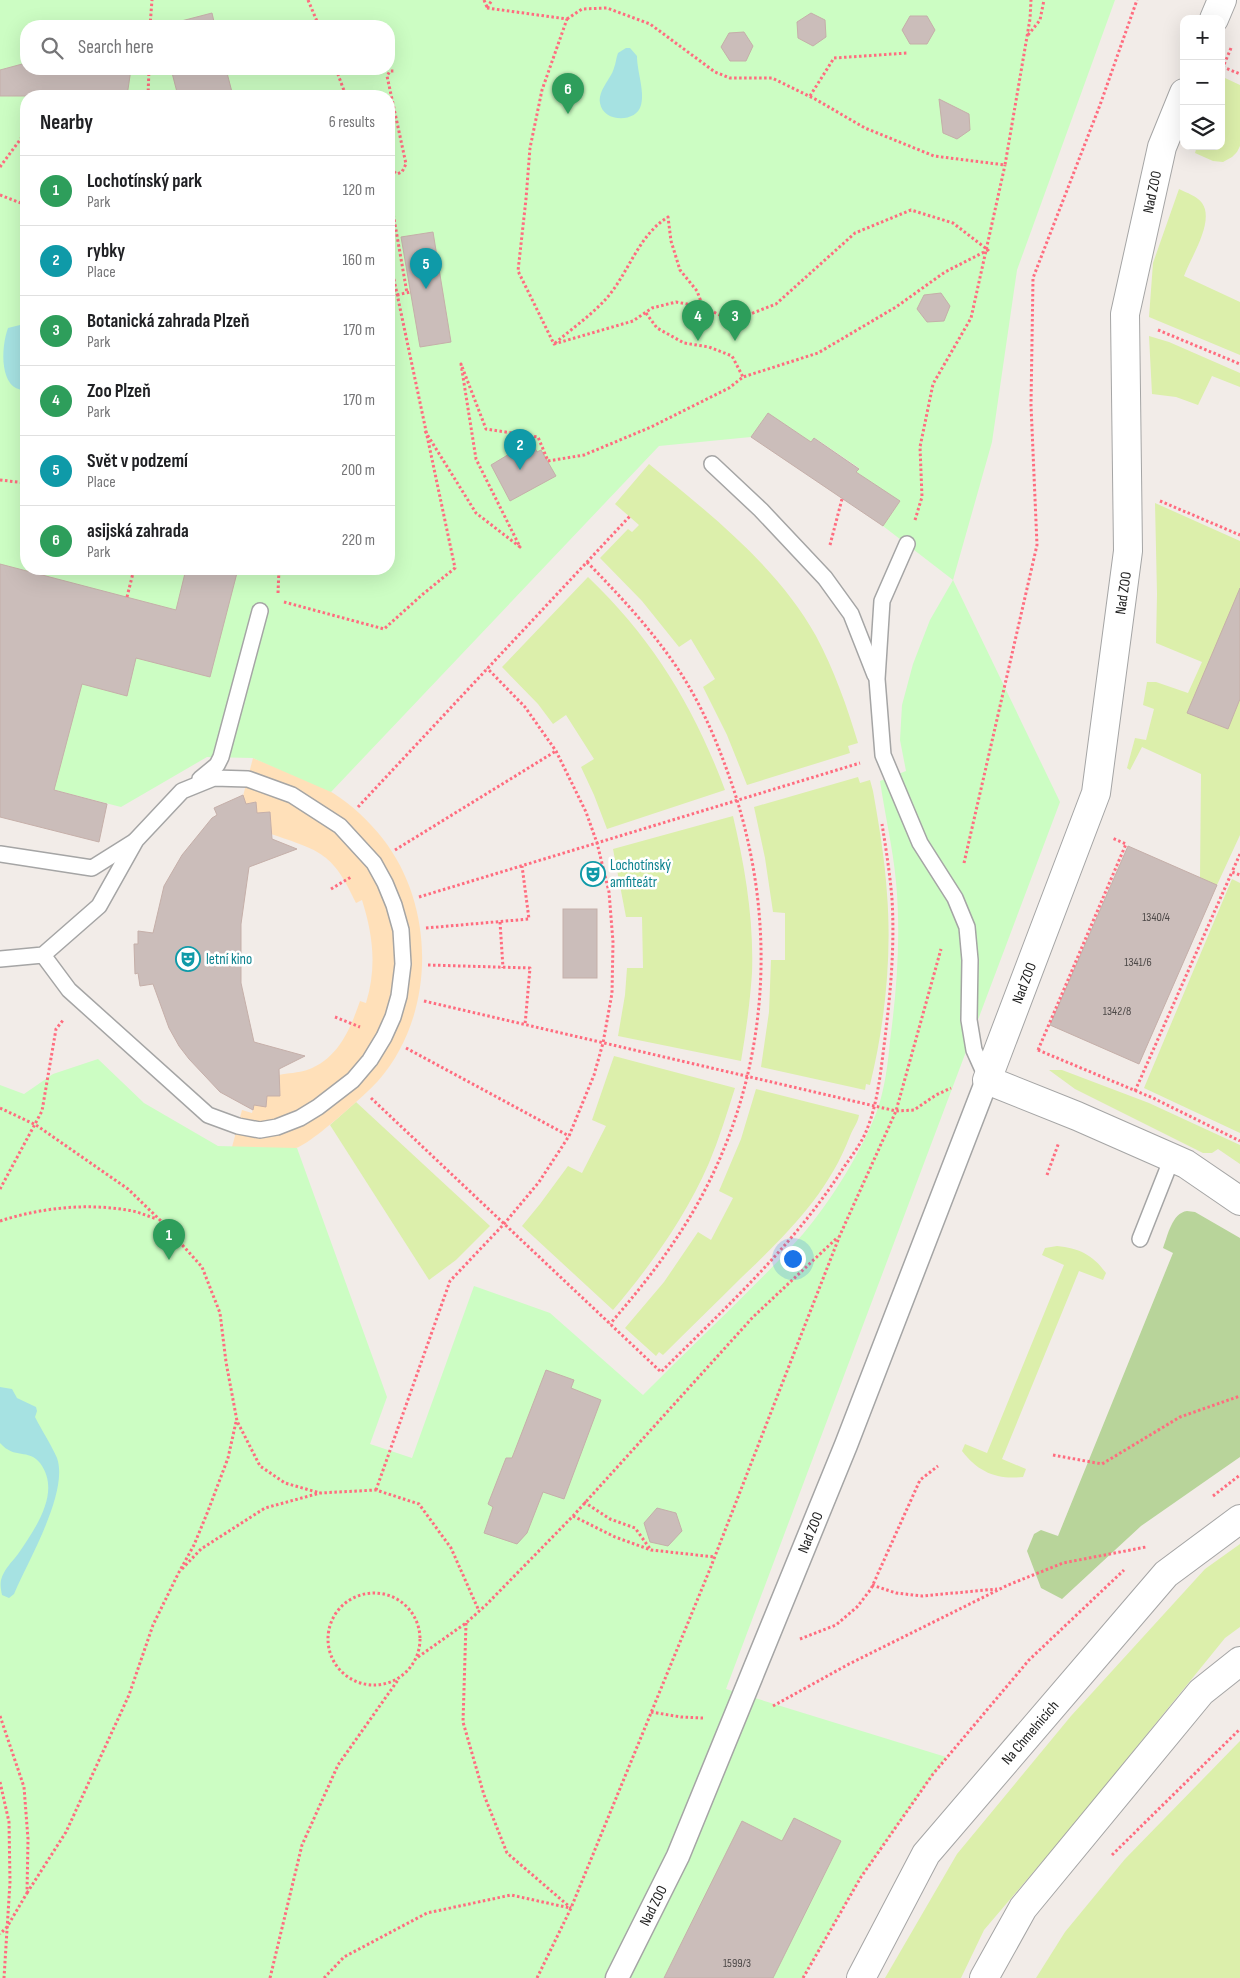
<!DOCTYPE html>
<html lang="en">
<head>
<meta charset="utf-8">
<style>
	body { margin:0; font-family:"Sofia Sans Condensed",sans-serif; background:#f6f6f6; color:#202124 }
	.controls { position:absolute; right:15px; top:15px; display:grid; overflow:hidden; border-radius:10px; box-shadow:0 5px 20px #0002 }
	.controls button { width:45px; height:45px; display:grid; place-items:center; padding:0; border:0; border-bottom:1px solid #e0e0e0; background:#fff; color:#202124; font:25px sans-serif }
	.you { position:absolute; left:792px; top:1258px; width:18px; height:18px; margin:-12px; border:4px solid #fff; border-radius:50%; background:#1a73e8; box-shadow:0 0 0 8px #1a73e833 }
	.badge { display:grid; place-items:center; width:32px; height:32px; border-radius:50%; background:#d30031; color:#fff; font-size:16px; font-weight:700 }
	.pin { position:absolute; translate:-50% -41px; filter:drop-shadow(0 1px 2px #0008) }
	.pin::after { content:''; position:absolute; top:26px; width:18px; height:15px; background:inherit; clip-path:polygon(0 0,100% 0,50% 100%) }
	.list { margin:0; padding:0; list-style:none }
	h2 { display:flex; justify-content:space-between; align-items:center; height:65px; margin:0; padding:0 20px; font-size:21px }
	h2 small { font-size:16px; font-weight:400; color:#757577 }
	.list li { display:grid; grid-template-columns:32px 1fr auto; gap:15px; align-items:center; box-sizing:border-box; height:70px; padding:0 20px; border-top:1px solid #e0e0e0 }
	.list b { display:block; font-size:19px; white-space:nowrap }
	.list p { margin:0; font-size:16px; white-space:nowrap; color:#757577 }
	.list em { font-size:16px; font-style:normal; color:#757577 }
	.icon { flex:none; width:28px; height:28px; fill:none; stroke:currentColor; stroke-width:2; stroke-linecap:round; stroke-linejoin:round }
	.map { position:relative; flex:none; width:1240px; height:1978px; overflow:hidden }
	.search { position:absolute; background:#fff; box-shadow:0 5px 20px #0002; left:20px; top:20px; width:375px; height:55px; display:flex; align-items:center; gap:12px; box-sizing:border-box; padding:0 18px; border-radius:20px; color:#757577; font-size:19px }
	.panel { position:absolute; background:#fff; box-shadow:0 5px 20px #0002; left:20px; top:90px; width:375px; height:485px; border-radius:20px }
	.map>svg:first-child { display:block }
	.grass { fill:#dcefab }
	.forest { fill:#b8d49a }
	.sand { fill:#ffe0b9 }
	.park { fill:#ccfdc3; fill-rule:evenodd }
	.water { fill:#a6e2e2 }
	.building { fill:#cbbdba; stroke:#c5afa9 }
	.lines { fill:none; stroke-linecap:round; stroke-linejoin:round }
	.service-casing { stroke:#a5a5a5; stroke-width:18 }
	.pedestrian-casing { stroke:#a5a5a5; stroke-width:25 }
	.minor-casing { stroke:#a5a5a5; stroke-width:30 }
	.tertiary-casing { stroke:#a5a5a5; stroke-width:30 }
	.path { stroke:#ff6c7f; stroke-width:3; stroke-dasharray:2.5 2.5; stroke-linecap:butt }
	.service { stroke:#fff; stroke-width:15 }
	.pedestrian { stroke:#fff; stroke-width:22 }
	.minor { stroke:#fff; stroke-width:28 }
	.tertiary { stroke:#fff; stroke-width:28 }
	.labels { text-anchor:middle; stroke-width:5; stroke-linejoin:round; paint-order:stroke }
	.number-label { font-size:12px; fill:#4c4847 }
	.street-label { font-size:15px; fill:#212121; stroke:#fff }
	.culture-label { font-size:15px; fill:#0d838f; stroke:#fff; text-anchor:start }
</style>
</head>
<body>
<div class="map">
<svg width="1240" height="1978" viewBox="0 0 1240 1978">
	<rect width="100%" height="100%" fill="#f2ece8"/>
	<!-- grass -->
	<g class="grass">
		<path d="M1225 78 1240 85V146L1237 152 1232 157 1223 162 1213 161 1195 153 1197 146H1221V87Z"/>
		<path d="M1179 189C1187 193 1197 196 1202 203 1215 221 1191 257 1184 276L1240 302V355L1149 317 1153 263Z"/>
		<path d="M1149 336 1169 342 1240 373V387L1212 376 1198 405 1176 397 1152 394Z"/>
		<path d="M649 464C709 513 778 567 816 636 834 670 847 706 858 743L848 746 850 753 747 785 727 735 703 687 715 679 691 639 679 647 642 601 600 558 628 529 632 532 639 525 615 504Z"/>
		<path d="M1155 503 1240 541V835L1217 885 1200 878 1201 774 1142 747 1130 770 1127 768 1135 738 1146 740 1154 709 1143 705 1147 682H1156L1188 693 1202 662 1156 643 1157 594Z"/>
		<path d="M588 577C653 639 694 707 725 790L607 829 594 795 581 767 594 759 566 715 553 724 538 704 502 667Z"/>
		<path d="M858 777 860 783 870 780 873 791C879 825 885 860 887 894 892 956 885 1024 870 1085L866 1084 865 1090 761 1067 769 1012 771 960H785V913L773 912 765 858 754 807Z"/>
		<path d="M733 816C745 867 754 920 752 973 750 1002 746 1032 741 1061L618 1036 625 995 627 968H643L642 917H626L613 849Z"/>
		<path d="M1232 879 1240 883V1133L1144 1088Z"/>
		<path d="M614 1056 735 1088C727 1113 719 1139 709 1163 685 1218 651 1265 613 1310L522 1226 540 1204 568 1166 582 1173 606 1126 592 1120Z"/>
		<path d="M1049 1070H1062L1149 1103 1240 1145V1164L1218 1149 1212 1153H1203L1075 1089Z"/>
		<path d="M756 1089 859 1115C858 1123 853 1128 850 1136 828 1194 786 1235 742 1277 716 1303 689 1329 663 1355L659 1352 656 1356 625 1328 664 1282 698 1232 711 1240 733 1198 719 1191 741 1139Z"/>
		<path d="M356 1102 490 1226 456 1260 429 1280 330 1125Z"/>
		<path d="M1057 1246C1079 1248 1093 1255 1106 1273L1103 1280 1079 1271 1002 1459 1026 1469 1023 1477C997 1480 978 1472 962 1451L965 1444 987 1453 1064 1265 1042 1255 1045 1248Z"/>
		<path d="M1240 1544V1627L1225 1638 1070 1829 984 1930 961 1978H885L957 1854 1071 1716 1205 1569Z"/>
		<path d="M1240 1741V1978H1036L1065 1932 1125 1859Z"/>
	</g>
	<!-- forest -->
	<path class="forest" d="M1187 1211 1195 1212 1240 1238V1457L1141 1526 1062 1599 1041 1588 1027 1551 1034 1534 1041 1530 1058 1536 1173 1253 1163 1248C1168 1235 1172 1213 1187 1211Z"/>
	<!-- sand -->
	<path class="sand" d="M253 758C271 765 288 773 305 780 314 784 325 788 333 793 352 805 369 821 383 839 436 907 436 1015 378 1081 369 1091 358 1100 347 1110 338 1118 307 1145 296 1148 292 1149 286 1148 281 1148 265 1148 248 1147 232 1147L242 1110 252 1113 254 1105 266 1106 267 1096 280 1095 279 1075C288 1073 298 1073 307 1070 338 1059 350 1030 360 1001L366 1003C377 967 373 935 362 900L356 903C333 853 321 851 271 834L270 812 257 813 255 802 246 804 243 796Z"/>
	<!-- park -->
	<path class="park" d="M0 0H1115L1017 270 992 442 953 580 1060 802 726 1689 946 1757 861 1877 803 1978H0V1085L24 1094 53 1074 98 1059 144 1103 218 1146 297 1148 387 1397 370 1444 412 1458 474 1286 550 1313 643 1395C696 1341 753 1290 803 1234 831 1201 864 1148 878 1108 885 1087 888 1063 890 1041 897 989 901 935 896 882 893 849 885 815 880 781L906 771 900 740 902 705 913 664 930 620 953 580 883 526 899 501 856 472 859 468 815 438 811 442 768 413 751 437 659 446 331 792 253 758 207 757 121 807 0 776ZM26 26H389V69H26ZM26 96H389V569H26Z"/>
	<!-- water -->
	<g class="water">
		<path d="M626 48H630L637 56C637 71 645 92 641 105 637 123 603 123 600 103 598 90 611 79 614 68 616 63 616 58 618 53Z"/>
		<path d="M20 325 26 327V390C0 392 0 350 8 328Z"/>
		<path d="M0 1387 12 1389 17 1398 36 1407 37 1411 35 1417C42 1431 51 1444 57 1458 69 1492 28 1561 14 1594L9 1598 2 1595C1 1590 0 1585 1 1580 4 1569 12 1562 18 1554 35 1529 62 1492 40 1463 28 1448 15 1460 0 1443Z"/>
	</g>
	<!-- building -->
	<g class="building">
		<path d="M212 13 215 26H162Z"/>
		<path d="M811 13 825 20 826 37 813 46 798 38 797 22Z"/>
		<path d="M910 16H927L935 30 927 44H910L902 30Z"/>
		<path d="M744 32 753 46 746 61H730L721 47 729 33Z"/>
		<path d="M26 63V69H131L127 96H0V70Z"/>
		<path d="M171 69H226L233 96H178Z"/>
		<path d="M939 99 969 114 970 130 957 139 943 133Z"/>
		<path d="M433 232 451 342 420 347 401 237Z"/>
		<path d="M941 293 950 306 944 321 927 322 917 309 924 295Z"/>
		<path d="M768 413 811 442 814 438 859 469 856 472 900 501 883 526 751 437Z"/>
		<path d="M531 441 537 452 541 450 556 476 510 501 491 465Z"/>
		<path d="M0 564 176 610 186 569H238L210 677 136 658 127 696 82 684 54 790 107 804 99 842 0 817Z"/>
		<path d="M1240 588V699L1228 729 1187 713Z"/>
		<path d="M243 795 246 804 256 802 257 813 270 812 272 839 297 849 249 867 241 924V983L254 1042 305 1056 279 1069 280 1096H267L266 1107 254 1105 253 1110 220 1092 189 1059 179 1046 169 1028 153 984 140 986 138 973 135 974 134 944H138V931L153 933 164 886 182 855 212 818 217 815 214 808Z"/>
		<path d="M1128 846 1217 885 1139 1064 1050 1025Z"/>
		<rect x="563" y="909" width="34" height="69"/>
		<path d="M546 1370 574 1380 571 1388 601 1400 564 1499 543 1492 527 1533 517 1544 484 1533 493 1507 488 1504 506 1458H512Z"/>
		<path d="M657 1508 676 1513 682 1531 668 1546 650 1542 644 1523Z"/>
		<path d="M794 1818 841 1841 773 1978H664L742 1821 782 1841Z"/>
	</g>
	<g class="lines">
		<defs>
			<g id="service">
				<path d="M712 464 761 510 825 578 851 614 875 675"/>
				<path d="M907 544 882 601 877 679 883 755 920 843 955 898 967 927 970 960 969 1020 974 1050 987 1079"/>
				<path d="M200 779 217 765 221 757 260 611"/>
				<path d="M0 854 92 868 135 841"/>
				<path d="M0 959 43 955 69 990 208 1115 238 1126 260 1130 277 1127 300 1118 318 1107 353 1080 370 1060 384 1037 393 1017 399 996 403 964 401 930 394 905 385 883 374 863 340 826 292 795 248 779 214 778 182 791 136 840 99 906 43 955"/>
				<path d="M1140 1239 1172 1158"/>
			</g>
			<g id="pedestrian">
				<path id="s1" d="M617 1978 678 1856 846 1445 987 1080"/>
			</g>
			<g id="minor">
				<path d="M1214 19 1222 0"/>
				<path d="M1184 93 1162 147 1125 314 1128 551 1096 793 987 1080 1077 1116 1186 1164 1240 1201"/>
			</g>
			<g id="tertiary">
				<path id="s2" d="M861 1978 926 1854 1166 1574 1240 1519"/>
				<path d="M984 1978 1023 1908 1201 1692 1240 1661"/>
			</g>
		</defs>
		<!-- service casing -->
		<use href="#service" class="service-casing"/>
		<!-- pedestrian casing -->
		<use href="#pedestrian" class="pedestrian-casing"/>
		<!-- minor casing -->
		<use href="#minor" class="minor-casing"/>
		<!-- tertiary casing -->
		<use href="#tertiary" class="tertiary-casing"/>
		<!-- path -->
		<g class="path">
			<path d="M308 0 319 26"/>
			<path d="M484 0 487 7"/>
			<path d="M487 8 567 19 542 90 530 148 526 199 518 271 554 344 633 321 652 308 676 302 703 307 697 291 680 270 671 241 668 217C637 236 628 276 604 301 589 317 570 330 554 344"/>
			<path d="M487 8 492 0"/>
			<path d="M567 19 582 9 607 8 650 24 715 72 730 78H772L815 99 865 128 934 156 1005 165 1030 19 1031 0"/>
			<path d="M150 26 152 0"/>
			<path d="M1028 35 1040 20 1044 0"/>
			<path d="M1231 48 1223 67 1240 74"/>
			<path d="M336 69 346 96"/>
			<path d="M1221 72 1223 67"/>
			<path d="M148 96 149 69"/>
			<path d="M810 96 834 58 908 53"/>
			<path d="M389 163 393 171 397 174 402 172 406 164 387 76 390 71H394"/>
			<path d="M0 167 22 137"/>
			<path d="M389 190 407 293"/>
			<path d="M0 195 26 205"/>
			<path d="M397 295 410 292"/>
			<path d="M646 313 657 328 684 343 709 347 732 356 743 377"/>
			<path d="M1158 330 1240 364"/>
			<path d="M425 431 476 513 520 547 476 459 461 364 486 429 538 437 548 461 584 455 651 427 729 388 743 377 818 353 896 307 945 272 988 250 953 223 911 210 855 233 776 304 740 318 722 316 703 307"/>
			<path d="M0 480 26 483"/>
			<path d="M1160 501 1240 535"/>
			<path d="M915 520 922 497 920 447 933 384 971 318 1005 165"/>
			<path d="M830 545 842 499"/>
			<path d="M587 562C621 597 651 629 678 669 698 699 713 732 725 765 777 902 774 1052 708 1184 682 1236 648 1280 610 1324"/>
			<path d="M278 593 279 569"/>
			<path d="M127 597 134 569"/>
			<path d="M284 602 384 629 423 594 455 568 389 256"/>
			<path d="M358 807 630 516"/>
			<path d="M395 850 556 751"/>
			<path d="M1240 854 1232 872 1240 875"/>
			<path d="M964 863 1037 545 1031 405 1033 278 1100 105 1137 0"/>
			<path d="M331 889 351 877"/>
			<path d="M419 897 860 763"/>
			<path d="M500 922 503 968"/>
			<path d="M426 928 529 919 522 866"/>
			<path d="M428 965 530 968 525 1025"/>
			<path d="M424 1001 896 1111 914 1110 936 1095 951 1088"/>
			<path d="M335 1017 360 1027"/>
			<path d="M406 1048 569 1136"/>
			<path d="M1038 1050 1126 844 1112 838"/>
			<path d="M1038 1050 1153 1098 1240 1141"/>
			<path d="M1135 1091 1232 872"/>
			<path d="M371 1098 661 1372C724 1309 794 1245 842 1170 850 1158 859 1147 865 1134 877 1107 880 1077 884 1046 890 998 895 949 892 899 890 874 886 849 882 824"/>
			<path d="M0 1108 36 1125 128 1189 160 1220 202 1267 220 1313 226 1362 237 1421 260 1466 285 1483 320 1493"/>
			<path d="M1047 1175 1059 1142"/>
			<path d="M0 1189 42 1111 56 1029 64 1019"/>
			<path d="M0 1221C40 1208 85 1203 127 1210 137 1211 147 1216 157 1219"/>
			<path d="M1053 1455 1102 1464 1180 1417 1240 1396"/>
			<path d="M376 1490 450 1281 504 1224 539 1182 569 1136 594 1075 603 1043 612 993 613 942 609 892 597 843 586 812 556 751 525 707 487 668"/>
			<path d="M1213 1496 1240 1475"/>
			<path d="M584 1502 610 1519 635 1528 651 1550"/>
			<path d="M573 1516 615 1537 651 1550 715 1557"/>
			<path d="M182 1569 201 1549 265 1508 320 1493 376 1490 419 1504 451 1548 479 1611"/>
			<path d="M872 1585 896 1593 922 1596 997 1589"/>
			<circle cx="374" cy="1639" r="46"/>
			<path d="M466 1623 463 1722 484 1795 507 1853 571 1908"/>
			<path d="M800 1639 836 1625 857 1607 871 1589 920 1480 938 1466"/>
			<path d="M418 1657 466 1623 486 1605 573 1516 753 1317 838 1237"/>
			<path d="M773 1706 849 1664 1008 1585 1063 1563 1146 1547"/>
			<path d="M651 1712 681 1717 703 1718"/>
			<path d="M0 1716 24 1787 28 1839 27 1893 7 1927 0 1934"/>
			<path d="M0 1782 9 1822 10 1882 4 1978"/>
			<path d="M1112 1855 1240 1729"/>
			<path d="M27 1893 66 1832 129 1695 153 1625 178 1574 194 1545 208 1511 228 1458 236 1422"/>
			<path d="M270 1978 302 1845 338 1765 398 1680"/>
			<path d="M324 1978 344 1957 427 1913 511 1895 570 1908"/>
			<path d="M537 1978 571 1908 710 1569 840 1235 896 1111 941 949"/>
			<path d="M803 1978 861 1877 933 1774 1029 1660 1124 1570"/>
		</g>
		<!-- service -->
		<use href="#service" class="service"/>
		<!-- pedestrian -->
		<use href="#pedestrian" class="pedestrian"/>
		<!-- minor -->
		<use href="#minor" class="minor"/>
		<!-- tertiary -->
		<use href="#tertiary" class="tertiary"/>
	</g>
	<!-- icons -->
	<defs>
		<symbol id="theatre-ring" viewBox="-11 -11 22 22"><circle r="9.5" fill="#fff" stroke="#0f9aa8" stroke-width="1.5"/><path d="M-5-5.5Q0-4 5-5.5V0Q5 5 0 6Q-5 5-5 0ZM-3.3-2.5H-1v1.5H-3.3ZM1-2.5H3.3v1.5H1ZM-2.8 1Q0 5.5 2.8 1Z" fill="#0f9aa8"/></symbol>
	</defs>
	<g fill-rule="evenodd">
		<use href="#theatre-ring" x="579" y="860" width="28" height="28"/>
		<use href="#theatre-ring" x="174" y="945" width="28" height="28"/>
	</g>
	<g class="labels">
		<!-- number labels -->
		<g class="number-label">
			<text x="1156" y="921">1340/4</text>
			<text x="1138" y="966">1341/6</text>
			<text x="1117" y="1015">1342/8</text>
			<text x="737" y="1967">1599/3</text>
		</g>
		<!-- street labels -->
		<g class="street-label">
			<text transform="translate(1152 192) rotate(-78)" y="5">Nad ZOO</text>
			<text transform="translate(1123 593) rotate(-82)" y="5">Nad ZOO</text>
			<text transform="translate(1024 983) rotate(-69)" y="5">Nad ZOO</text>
			<text dy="5" stroke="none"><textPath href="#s1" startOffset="486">Nad ZOO</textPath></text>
			<text dy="5" stroke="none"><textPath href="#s2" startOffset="300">Na Chmelnicích</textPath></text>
			<text dy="5" stroke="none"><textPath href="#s1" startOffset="81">Nad ZOO</textPath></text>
		</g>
		<!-- culture labels -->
		<g class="culture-label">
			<text x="610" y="870">Lochotínský<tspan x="610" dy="17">amfiteátr</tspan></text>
			<text x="206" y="964">letní kino</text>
		</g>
	</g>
</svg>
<div class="controls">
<button>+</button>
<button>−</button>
<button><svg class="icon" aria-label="layers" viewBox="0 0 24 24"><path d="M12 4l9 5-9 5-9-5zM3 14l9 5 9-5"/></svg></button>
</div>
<div class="you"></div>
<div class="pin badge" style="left:169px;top:1260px;background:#2e9e5b">1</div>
<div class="pin badge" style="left:520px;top:470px;background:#0f9aa8">2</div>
<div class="pin badge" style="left:735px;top:341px;background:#2e9e5b">3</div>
<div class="pin badge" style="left:698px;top:341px;background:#2e9e5b">4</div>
<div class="pin badge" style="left:426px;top:289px;background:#0f9aa8">5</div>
<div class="pin badge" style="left:568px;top:114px;background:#2e9e5b">6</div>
<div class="search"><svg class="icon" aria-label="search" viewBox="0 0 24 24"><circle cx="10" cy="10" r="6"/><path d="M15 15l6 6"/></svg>Search here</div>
<section class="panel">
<h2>Nearby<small>6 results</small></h2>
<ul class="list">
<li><span class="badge" style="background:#2e9e5b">1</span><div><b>Lochotínský park</b><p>Park</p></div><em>120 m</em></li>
<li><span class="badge" style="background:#0f9aa8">2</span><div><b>rybky</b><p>Place</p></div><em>160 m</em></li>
<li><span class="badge" style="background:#2e9e5b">3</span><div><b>Botanická zahrada Plzeň</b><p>Park</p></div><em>170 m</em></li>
<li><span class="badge" style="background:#2e9e5b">4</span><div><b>Zoo Plzeň</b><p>Park</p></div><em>170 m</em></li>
<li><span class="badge" style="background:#0f9aa8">5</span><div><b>Svět v podzemí</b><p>Place</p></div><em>200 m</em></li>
<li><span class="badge" style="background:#2e9e5b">6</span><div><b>asijská zahrada</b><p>Park</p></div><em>220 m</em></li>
</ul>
</section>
</div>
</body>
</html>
